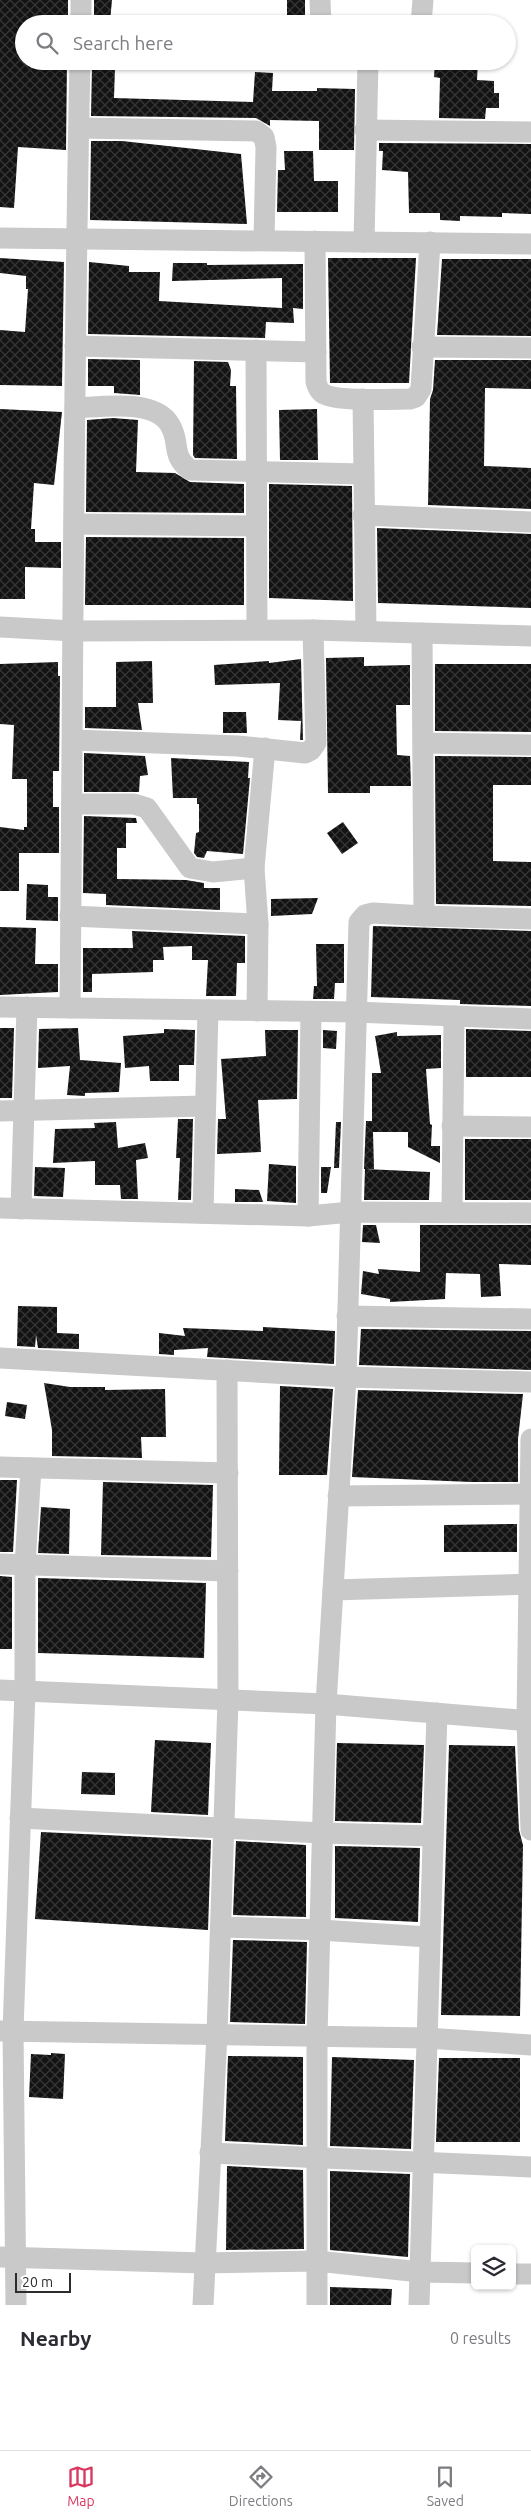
<!DOCTYPE html>
<html lang="en">
<head>
<meta charset="utf-8">
<style>
	body { margin:0; font-family:Ubuntu,sans-serif; background:#f7f7f7; color:#2b2b33 }
	.controls { position:absolute; right:15px; bottom:15px; display:grid; overflow:hidden; border-radius:8px; box-shadow:0 1px 4px #0004 }
	.controls button { width:45px; height:45px; display:grid; place-items:center; padding:0; border:0; border-bottom:1px solid #e1e1e2; background:#fff; color:#2b2b33; font:25px sans-serif }
	.scale { position:absolute; left:15px; bottom:12px; width:56px; box-sizing:border-box; padding-left:5px; border:2px solid #2c2c2c; border-top:0; font-size:14px; line-height:18px; white-space:nowrap; color:#2c2c2c; -webkit-text-stroke:4px #fff; paint-order:stroke }
	.list { margin:0; padding:0; list-style:none }
	h2 { display:flex; justify-content:space-between; align-items:center; height:65px; margin:0; padding:0 20px; font-size:21px }
	h2 small { font-size:16px; font-weight:400; color:#7c7c81 }
	.icon { flex:none; width:28px; height:28px; fill:none; stroke:currentColor; stroke-width:2; stroke-linecap:round; stroke-linejoin:round }
	.map { position:relative; flex:none; width:531px; height:2305px; overflow:hidden }
	.search { position:absolute; background:#fff; box-shadow:0 1px 4px #0004; left:15px; right:15px; top:15px; height:55px; display:flex; align-items:center; gap:12px; box-sizing:border-box; padding:0 18px; border-radius:28px; color:#7c7c81; font-size:19px }
	.sheet { height:145px; background:#fff }
	nav { display:flex; justify-content:space-around; align-items:center; box-sizing:border-box; height:70px; border-top:1px solid #e1e1e2; background:#fff; font-size:14px; color:#7c7c81 }
	nav a { display:grid; justify-items:center; gap:2px }
	nav .on { color:#d9375f }
	.map>svg:first-child { display:block }
	.building { fill:url(#building-cross-hatch) }
	.lines { fill:none; stroke-linecap:round; stroke-linejoin:round }
	.minor { stroke:#c9c9c9; stroke-width:21 }
</style>
</head>
<body>
<div class="map">
<svg width="531" height="2305" viewBox="0 0 531 2305">
	<defs>
		<pattern id="building-cross-hatch" width="8" height="8" patternUnits="userSpaceOnUse" patternTransform="scale(1.25)"><rect width="8" height="8" fill="#131313"/><path d="M0 0l8 8M0 8l8-8" fill="none" stroke="#363636"/></pattern>
	</defs>
	<rect width="100%" height="100%" fill="#fff"/>
	<!-- building -->
	<g class="building">
		<path d="M0 0H68V24H24V61H67L66 150 18 147 14 208 0 207Z"/>
		<path d="M94 0H112L110 22 94 21Z"/>
		<rect x="287" y="0" width="18" height="24"/>
		<path d="M435 61H478L477 80 494 81V93H499V108H486L485 119 439 118 440 78 434 77Z"/>
		<path d="M92 66 115 67 114 98 253 102 255 72 273 73 272 91H317V88L355 89 354 150H319V121L270 120V126L256 118 91 116Z"/>
		<path d="M91 141H122L241 154 247 224 90 220Z"/>
		<path d="M379 143 531 144V214L502 213V217L460 216V221L440 220V213H409L408 172 382 170 383 151H379Z"/>
		<path d="M284 151H313L314 181H338V212H277L278 170H285Z"/>
		<path d="M0 258 64 262 62 386 0 385V330L25 332 28 289H26V276L0 273Z"/>
		<path d="M328 258H416L409 383H330Z"/>
		<path d="M442 259H531V336L437 335Z"/>
		<path d="M89 262 129 266V272H160L159 301 282 308V278L172 281 173 263H207V265L303 264V309L293 308 294 323 266 322 265 338 88 334Z"/>
		<path d="M88 359 140 360V395L114 393V386H88Z"/>
		<path d="M435 360H531V389L485 388 484 466 531 468V509L428 505 430 399 433 390Z"/>
		<path d="M194 361 228 362 231 370 230 386H236L237 459 195 458 193 455Z"/>
		<path d="M0 409 62 412 54 485 34 483 31 529H35V542H61V568L25 567V599H0Z"/>
		<path d="M317 409 318 460H280L279 410Z"/>
		<path d="M113 418 138 420 136 472 175 473 190 482 244 484V513L86 512 87 420Z"/>
		<path d="M269 484 352 486 353 601 269 598Z"/>
		<path d="M377 528 531 534V608L378 603Z"/>
		<path d="M86 537 244 538V605H85Z"/>
		<path d="M364 657V666L410 665V705H396L397 755 410 756 411 786H370V793H328L326 658Z"/>
		<path d="M301 659 303 740H300L301 721 278 720 280 683 215 685 214 665 269 661V663Z"/>
		<path d="M152 661 153 703H138L142 730 85 728V707H116V662Z"/>
		<path d="M58 662V676H60L59 771H53V807H59V853H19V891H0V827L24 830V827H27V779H12L14 725 0 724V664Z"/>
		<path d="M435 664H531V732L435 731Z"/>
		<path d="M223 712H246L247 733H223Z"/>
		<path d="M84 753 145 756 148 775 140 776 139 792H84Z"/>
		<path d="M435 756 531 757V785H493V861L531 862V906L436 904Z"/>
		<path d="M171 758 249 762 248 778H250L243 854 207 851 204 858 197 857 194 853 196 833 199 832V804H197V798H173Z"/>
		<path d="M84 816 136 818 137 823H126V848H117V879L186 880 204 883V888H220V910L106 905V894L83 893Z"/>
		<path d="M343 822 358 843 342 854 327 833Z"/>
		<path d="M27 884 48 885V897H58V921L26 920Z"/>
		<path d="M318 898 312 914 271 916V899Z"/>
		<path d="M373 926 531 931V1006L460 1004V1000L371 997Z"/>
		<path d="M0 927 36 928 35 964H58V992L0 995Z"/>
		<path d="M132 931 245 936V963H237L236 996H206L208 960H192V946L163 947 164 960H153V972L92 974V992H83V948H133Z"/>
		<path d="M316 944H344V983H335L334 999H313L314 986H317Z"/>
		<path d="M0 1028H14L12 1098H0Z"/>
		<path d="M78 1028 80 1060 121 1063 119 1092 85 1093V1096L67 1095 70 1066 38 1068 39 1029Z"/>
		<path d="M164 1029 195 1030 194 1065H179V1081H150L149 1066 125 1068 123 1036 164 1033Z"/>
		<path d="M466 1029 531 1031V1077H466Z"/>
		<path d="M265 1030H298L297 1099 258 1100 261 1152 217 1154 218 1119H226L221 1059 266 1056Z"/>
		<path d="M323 1030 337 1031 336 1049 323 1048Z"/>
		<path d="M397 1032V1036L441 1035V1068L426 1069 430 1124 432 1125 431 1146H440V1163L408 1147V1132H373L374 1169H364L366 1121H372V1073H381L375 1036Z"/>
		<path d="M178 1119H193L191 1200H178L180 1158H176Z"/>
		<path d="M116 1122 118 1148 145 1143 148 1158 136 1160 138 1199H121L120 1185H95V1161L53 1163 55 1129 95 1128 94 1123Z"/>
		<path d="M336 1122H341L339 1168H334Z"/>
		<rect x="465" y="1139" width="66" height="61"/>
		<path d="M269 1164 296 1166V1203L267 1201Z"/>
		<path d="M35 1167 65 1168 63 1197 34 1196Z"/>
		<path d="M321 1167H331L327 1193H321Z"/>
		<path d="M365 1169 430 1172 429 1200H364Z"/>
		<path d="M235 1189 259 1190 263 1202H235Z"/>
		<path d="M363 1225H376L380 1243 362 1242Z"/>
		<path d="M420 1225H531V1265L499 1264 501 1296 481 1297 480 1274 446 1273 445 1299 390 1302V1299L361 1294 363 1271 379 1274 378 1269 420 1272Z"/>
		<path d="M18 1306 57 1307V1333L79 1334V1349L38 1348 36 1335 35 1347 17 1346Z"/>
		<path d="M263 1327 335 1331 334 1364 207 1357 208 1348 174 1350V1355L159 1354V1333L185 1336 183 1328 263 1331Z"/>
		<path d="M361 1329 531 1331V1370L359 1365Z"/>
		<path d="M44 1383 70 1387H105V1390L165 1389 166 1437H141L142 1458 52 1456V1430Z"/>
		<path d="M280 1386 333 1389 327 1475H279Z"/>
		<path d="M358 1390 523 1394 518 1439V1482H471L352 1477Z"/>
		<path d="M7 1402 27 1405 25 1419 5 1416Z"/>
		<path d="M0 1480H17L13 1552H0Z"/>
		<path d="M103 1482 213 1485 211 1557 101 1555Z"/>
		<path d="M41 1507 70 1509 69 1554 38 1553Z"/>
		<path d="M517 1524V1552H444V1525Z"/>
		<path d="M0 1576 12 1577V1649H0Z"/>
		<path d="M38 1578 206 1583 204 1658 38 1653Z"/>
		<path d="M155 1740 211 1743 208 1815 151 1812Z"/>
		<path d="M337 1743 424 1745 421 1823 335 1821Z"/>
		<path d="M449 1745 515 1746 519 1830 523 1845 520 2016 441 2015Z"/>
		<path d="M82 1772 115 1773V1795L81 1794Z"/>
		<path d="M41 1832 211 1840 208 1930 35 1919Z"/>
		<path d="M236 1841 306 1845V1917L233 1915Z"/>
		<path d="M335 1846 420 1848 418 1922 335 1918Z"/>
		<path d="M233 1940 307 1942 305 2024 230 2022Z"/>
		<path d="M51 2053 65 2054 63 2099 29 2097 31 2054 51 2055Z"/>
		<path d="M228 2056 303 2057V2145L225 2141Z"/>
		<path d="M332 2057 414 2060 411 2149 330 2146Z"/>
		<path d="M439 2058H520V2142H436Z"/>
		<path d="M227 2166 303 2170 304 2249 226 2250Z"/>
		<path d="M330 2171 410 2174 408 2257 330 2250Z"/>
		<path d="M330 2287 392 2289 391 2305H330Z"/>
	</g>
	<g class="lines">
		<!-- minor -->
		<g class="minor">
			<path d="M320 0 321 24"/>
			<path d="M81 24V0"/>
			<path d="M421 24 423 0"/>
			<path d="M79 128 256 131 264 137 266 147 264 240"/>
			<path d="M365 130 531 132"/>
			<path d="M0 238 531 244"/>
			<path d="M315 241 316 382C318 387 318 391 324 394 338 402 392 399 410 399L416 397 421 389 430 242"/>
			<path d="M364 242 368 61"/>
			<path d="M75 346 316 352"/>
			<path d="M422 347 531 348"/>
			<path d="M256 350 257 629"/>
			<path d="M363 399 366 631"/>
			<path d="M75 408C101 407 155 398 170 425 181 443 170 454 190 470L363 474"/>
			<path d="M363 515 531 522"/>
			<path d="M74 524 256 526"/>
			<path d="M0 627 74 631 313 630 531 636"/>
			<path d="M422 633 424 916"/>
			<path d="M73 740 238 746 305 753 311 750 316 743 313 630"/>
			<path d="M423 743 531 745"/>
			<path d="M72 804H134L147 808 190 868 213 872 254 868"/>
			<path d="M70 916 258 924"/>
			<path d="M0 1007 355 1012 531 1019"/>
			<path d="M70 1008C73 692 73 377 80 61"/>
			<path d="M257 1011 258 924 254 868 265 748"/>
			<path d="M0 1111 205 1106"/>
			<path d="M452 1126 531 1127"/>
			<path d="M0 1208 308 1216 351 1212 531 1213"/>
			<path d="M21 1209 27 1007"/>
			<path d="M452 1211 454 1016"/>
			<path d="M203 1213 208 1010"/>
			<path d="M308 1216 311 1012"/>
			<path d="M347 1316 531 1319"/>
			<path d="M0 1358 346 1377 531 1382"/>
			<path d="M531 1439 527 1721 531 1830"/>
			<path d="M0 1467 228 1473"/>
			<path d="M338 1496 531 1494"/>
			<path d="M0 1564 228 1571"/>
			<path d="M333 1590 531 1584"/>
			<path d="M0 1690 326 1704 531 1721"/>
			<path d="M20 1818 322 1833 432 1836"/>
			<path d="M221 1927 320 1930 429 1937"/>
			<path d="M0 2031 426 2038 531 2045"/>
			<path d="M210 2153 531 2167"/>
			<path d="M0 2257 204 2263 317 2261 420 2272 475 2273"/>
			<path d="M512 2274H531"/>
			<path d="M16 2305 13 2031 25 1691V1565L31 1468"/>
			<path d="M203 2305 217 2034 228 1700 227 1370"/>
			<path d="M317 2305V2036L326 1704 346 1377 359 922 365 915 373 913 424 916 531 919"/>
			<path d="M419 2305 437 1713"/>
		</g>
	</g>
</svg>
<div class="controls">
<button><svg class="icon" aria-label="layers" viewBox="0 0 24 24"><path d="M12 4l9 5-9 5-9-5zM3 14l9 5 9-5"/></svg></button>
</div>
<div class="scale">20 m</div>
<div class="search"><svg class="icon" aria-label="search" viewBox="0 0 24 24"><circle cx="10" cy="10" r="6"/><path d="M15 15l6 6"/></svg>Search here</div>
</div>
<section class="sheet">
<h2>Nearby<small>0 results</small></h2>
<ul class="list">
</ul>
</section>
<nav>
<a class="on"><svg class="icon" aria-label="map" viewBox="0 0 24 24"><path d="M3 6l6-2 6 2 6-2v14l-6 2-6-2-6 2zM9 4v14M15 6v14"/></svg>Map</a>
<a><svg class="icon" aria-label="directions" viewBox="0 0 24 24"><path d="M12 3l9 9-9 9-9-9zM9 14v-3h6M13 9l2 2-2 2"/></svg>Directions</a>
<a><svg class="icon" aria-label="saved" viewBox="0 0 24 24"><path d="M7 4h10v16l-5-4-5 4z"/></svg>Saved</a>
</nav>
</body>
</html>
